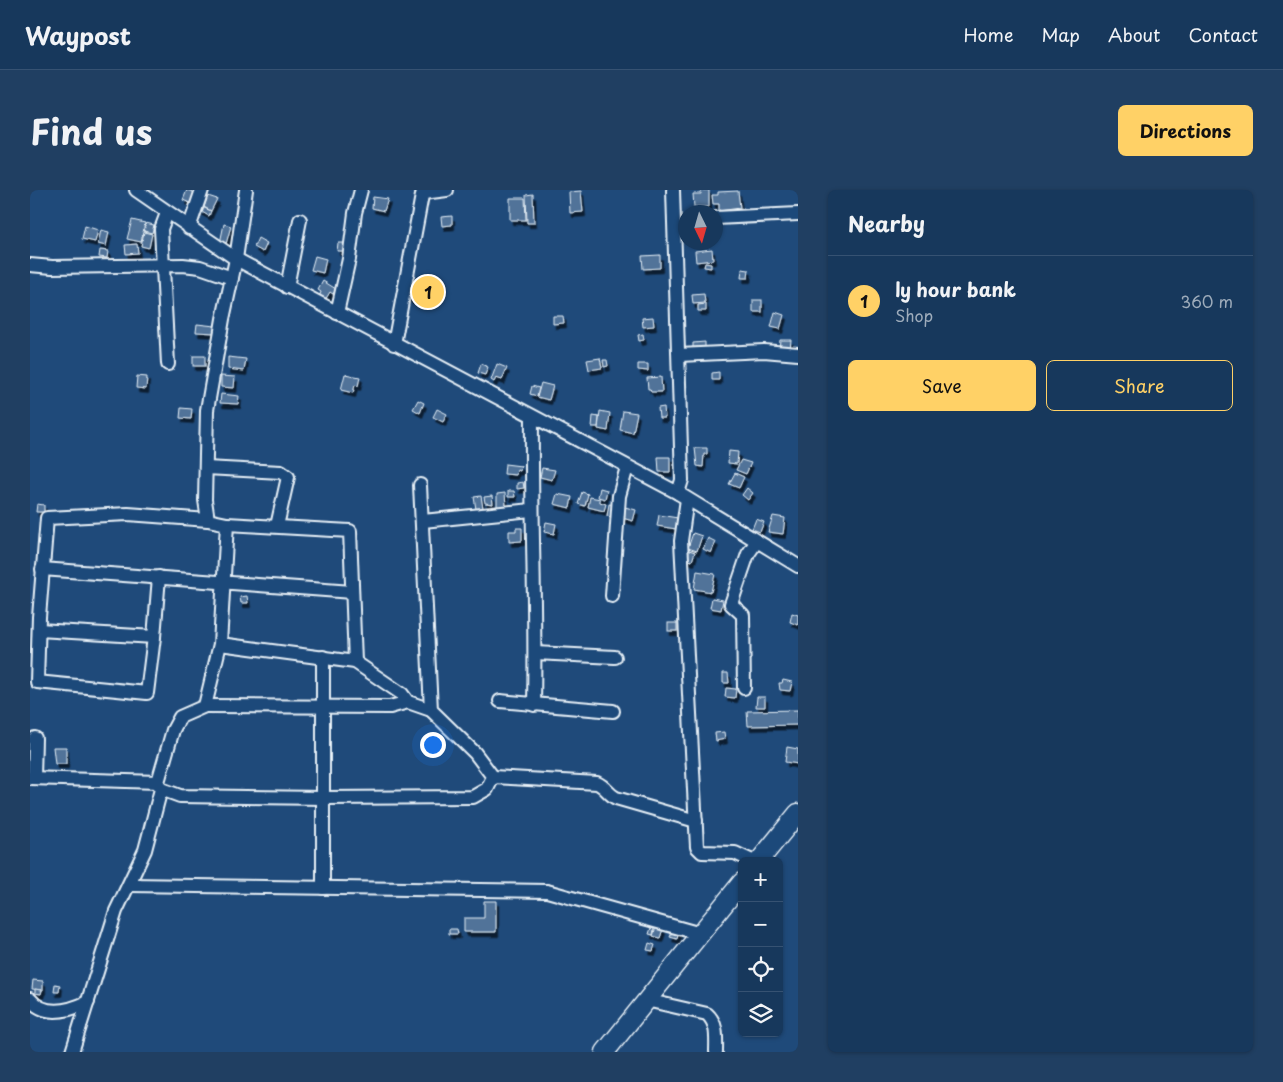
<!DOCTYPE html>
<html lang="en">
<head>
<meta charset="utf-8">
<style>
	body { margin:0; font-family:"Playpen Sans",sans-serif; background:#203f62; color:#f1f3f6 }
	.controls { position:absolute; right:15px; bottom:15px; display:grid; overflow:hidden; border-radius:8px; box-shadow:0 1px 4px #0004 }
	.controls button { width:45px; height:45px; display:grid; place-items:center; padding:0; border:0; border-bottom:1px solid #365272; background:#17385c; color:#f1f3f6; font:25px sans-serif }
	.compass { position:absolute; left:648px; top:15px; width:45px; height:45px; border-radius:50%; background:#17385c; box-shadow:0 1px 4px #0004; rotate:175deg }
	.you { position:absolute; left:402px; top:554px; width:18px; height:18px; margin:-12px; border:4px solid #fff; border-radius:50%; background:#1a73e8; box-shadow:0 0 0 8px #1a73e833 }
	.badge { display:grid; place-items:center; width:32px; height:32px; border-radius:50%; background:#ffd166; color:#111; font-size:16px; font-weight:700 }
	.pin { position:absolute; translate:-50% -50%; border:2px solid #fff; box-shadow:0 1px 5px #0006 }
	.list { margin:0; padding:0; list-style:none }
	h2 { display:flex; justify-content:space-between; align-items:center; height:65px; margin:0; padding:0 20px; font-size:21px }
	h2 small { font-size:16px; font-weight:400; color:#9eacbb }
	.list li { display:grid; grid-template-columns:32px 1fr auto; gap:15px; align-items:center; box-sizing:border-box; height:90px; padding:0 20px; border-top:1px solid #365272 }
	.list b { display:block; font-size:19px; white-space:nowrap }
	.list p { margin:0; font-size:16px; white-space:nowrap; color:#9eacbb }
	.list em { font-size:16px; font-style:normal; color:#9eacbb }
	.actions { display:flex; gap:10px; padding:15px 20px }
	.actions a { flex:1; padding:11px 0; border:1px solid #ffd166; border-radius:8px; text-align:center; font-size:18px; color:#ffd166 }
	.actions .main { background:#ffd166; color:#111 }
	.icon { flex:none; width:28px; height:28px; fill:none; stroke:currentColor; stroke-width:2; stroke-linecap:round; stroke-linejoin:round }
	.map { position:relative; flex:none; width:768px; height:862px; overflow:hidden; border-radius:8px }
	header { display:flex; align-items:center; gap:30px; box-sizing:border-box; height:70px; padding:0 25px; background:#17385c; border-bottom:1px solid #365272 }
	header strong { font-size:24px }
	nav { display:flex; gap:28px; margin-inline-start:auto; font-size:18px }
	.intro { display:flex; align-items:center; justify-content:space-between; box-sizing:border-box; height:120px; padding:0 30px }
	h1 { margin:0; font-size:35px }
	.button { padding:12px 22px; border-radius:8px; background:#ffd166; color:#111; font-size:18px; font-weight:700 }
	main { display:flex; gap:30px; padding:0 30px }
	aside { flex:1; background:#17385c; border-radius:8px; box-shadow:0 1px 4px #0004 }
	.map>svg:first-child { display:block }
	.building { fill:#517399; stroke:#e8f1f8; filter:url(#shadow) }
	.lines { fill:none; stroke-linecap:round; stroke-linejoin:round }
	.minor-casing { stroke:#e8f1f8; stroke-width:16 }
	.highway-casing { stroke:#e8f1f8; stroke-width:21 }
	.minor { stroke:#1f4a7a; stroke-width:12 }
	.highway { stroke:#1f4a7a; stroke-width:18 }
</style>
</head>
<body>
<header>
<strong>Waypost</strong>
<nav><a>Home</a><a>Map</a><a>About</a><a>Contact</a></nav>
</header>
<div class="intro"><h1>Find us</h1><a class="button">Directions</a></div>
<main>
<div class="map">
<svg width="768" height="862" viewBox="0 0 768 862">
	<defs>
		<filter id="shadow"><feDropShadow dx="2.5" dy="4.5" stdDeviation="0" flood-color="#0009"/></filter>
	</defs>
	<rect width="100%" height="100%" fill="#1f4a7a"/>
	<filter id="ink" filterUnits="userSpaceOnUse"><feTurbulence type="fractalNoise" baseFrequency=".02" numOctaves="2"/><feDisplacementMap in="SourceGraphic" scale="10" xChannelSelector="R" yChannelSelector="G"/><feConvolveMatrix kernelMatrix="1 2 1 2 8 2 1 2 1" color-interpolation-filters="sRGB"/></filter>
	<g filter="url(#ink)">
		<!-- building -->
		<g class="building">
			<path d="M157 0 166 3 162 14 153 10Z"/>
			<path d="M671 0H679V17H664L663 4H671Z"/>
			<path d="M551 1 553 22 540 23 539 2Z"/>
			<path d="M708 1 710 18 689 21V14H683L682 5H688V2Z"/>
			<path d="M503 4 504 33H497L496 5Z"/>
			<path d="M178 6 187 9 181 21 174 17Z"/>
			<path d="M343 7 358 9 354 21 342 18Z"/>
			<path d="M480 8H495L496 30H480Z"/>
			<path d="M172 17 181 21 179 26 170 21Z"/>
			<path d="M422 26V35L412 36 411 27Z"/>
			<path d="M102 30 115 33 111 52 97 49Z"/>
			<path d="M116 33 124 35 122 43 114 41Z"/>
			<path d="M194 34 201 36 196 54 190 53Z"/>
			<path d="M55 36 68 40 65 52 52 49Z"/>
			<path d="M71 40 79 42 76 56 68 54Z"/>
			<path d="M114 42 122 44 119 58 111 56Z"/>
			<path d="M228 48 237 53 233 62 224 57Z"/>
			<path d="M308 53H315V61H307Z"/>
			<path d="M107 54 108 63 96 64 95 55Z"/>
			<path d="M682 59 683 70 666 72 665 61Z"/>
			<path d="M70 60 78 61 77 68 69 67Z"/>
			<path d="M630 65V78L613 79 612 66Z"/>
			<path d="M285 66 296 69 293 83 281 80Z"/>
			<path d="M675 73 681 74V78L674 77Z"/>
			<path d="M712 79 719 80 718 88H711Z"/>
			<path d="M293 91 306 99 303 104 300 102 295 110 289 107 291 102 288 100Z"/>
			<path d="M390 101 397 102 396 111 378 108V102L390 104Z"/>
			<path d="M674 104 675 113 663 114 662 105Z"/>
			<rect x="723" y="110" width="9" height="12"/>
			<path d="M676 114V121H668V115Z"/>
			<path d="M745 122 754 125 750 139 741 137Z"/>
			<path d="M523 126H533L534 133 523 134Z"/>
			<path d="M623 127 624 136 613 137 612 128Z"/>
			<path d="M167 134 185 136V143L166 142Z"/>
			<path d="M613 144 614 150 609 151 608 145Z"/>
			<path d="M750 150H761L760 160 749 159Z"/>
			<path d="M675 152V164H663V153Z"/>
			<rect x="163" y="166" width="12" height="10"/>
			<path d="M198 167 216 169 214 181 198 179Z"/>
			<path d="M570 168 572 178 559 180 557 170Z"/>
			<path d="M573 170H577L578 176 574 177Z"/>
			<path d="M451 174 458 177 455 185 448 183Z"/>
			<path d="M467 174 477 178 472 190 466 188 464 192 461 190Z"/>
			<path d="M608 174H618V181L608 180Z"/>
			<path d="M689 182V190H682V183Z"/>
			<path d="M315 184 330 187 328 196 325 195 323 203 311 200Z"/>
			<path d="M107 186 117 187 116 199 106 198Z"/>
			<path d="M191 186 205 187 204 198 191 197Z"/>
			<path d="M631 187 632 202H621L620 199H618L617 188Z"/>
			<path d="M511 193 523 196 519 210 507 207Z"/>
			<path d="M502 196 509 198 507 206 500 204Z"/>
			<path d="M191 204 209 206 208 214 190 213Z"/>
			<path d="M388 210 394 213 390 223 383 219Z"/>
			<path d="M634 217 635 228H629L628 218Z"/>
			<path d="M151 218 162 219 161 229 150 228Z"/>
			<path d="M407 219 417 224 413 232 403 227Z"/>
			<path d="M570 221 580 223 578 241 568 239Z"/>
			<path d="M593 221 607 223 603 243 590 240Z"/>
			<path d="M563 226 569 227 568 237H562Z"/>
			<path d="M665 258H677V264H674L673 277 667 276Z"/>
			<path d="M699 261 708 262 707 274 698 273Z"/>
			<path d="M628 267H640V282H629Z"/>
			<path d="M711 270 721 273 716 284 706 280Z"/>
			<path d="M475 274 491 276 490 281 487 280 486 285 474 284Z"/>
			<path d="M512 278 525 280 522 290 510 287Z"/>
			<path d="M705 283 714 287 709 298 699 294Z"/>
			<path d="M493 292 494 298 487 299V293Z"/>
			<path d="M570 298 577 300 575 309 568 307Z"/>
			<path d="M717 298 723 303 718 310 712 305Z"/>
			<path d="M478 301H484L485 307H478Z"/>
			<path d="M552 302 558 304 555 316 548 314Z"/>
			<path d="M475 303 476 316 467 317V304Z"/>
			<path d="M527 304 542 307 540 318 524 314Z"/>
			<path d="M451 306 453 318 446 319 444 307Z"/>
			<path d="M462 306 463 314 455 313 454 307Z"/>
			<path d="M560 307 570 309V312L576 314 574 321 558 317Z"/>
			<path d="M7 314 14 315V322H6Z"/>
			<path d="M579 314 588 315 586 328 577 326Z"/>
			<path d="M595 317 606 320 603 331 592 328Z"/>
			<path d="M629 325 648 328 646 339 627 336Z"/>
			<path d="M743 326 755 328 753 344 738 342Z"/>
			<path d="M726 329 734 332 730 342 722 339Z"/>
			<path d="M516 332 526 334 524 344 514 342Z"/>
			<path d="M486 338H492V351L479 352V341H486Z"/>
			<path d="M663 343 672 346 667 361 658 358Z"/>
			<path d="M678 348 686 352 681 363 673 359Z"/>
			<path d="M659 360 665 362 662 371 656 369Z"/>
			<path d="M667 381 685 384 681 402 664 399Z"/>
			<path d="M217 406 218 413H211L210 407Z"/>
			<path d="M682 408 693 410 691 420 680 418Z"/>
			<path d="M762 423 768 425V435L760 432Z"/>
			<rect x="638" y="433" width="9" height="8"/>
			<path d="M693 483H698L699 493H693Z"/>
			<path d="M753 490 762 492 760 501 750 500 749 493H752Z"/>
			<path d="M696 498 706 499 705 508 695 507Z"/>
			<path d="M727 507H735V517H726Z"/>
			<path d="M768 520V535L718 536 717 521Z"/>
			<path d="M694 542 695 549 686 551 685 543Z"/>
			<path d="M23 557H36V574H25Z"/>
			<path d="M757 557 768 559V574L755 572Z"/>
			<path d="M454 711H466V742H434V728H454Z"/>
			<path d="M626 737 633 739 630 748 623 746Z"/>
			<path d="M621 738 624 739 623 745 619 744Z"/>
			<path d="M419 739H427L428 744H419Z"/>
			<path d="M643 740 649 742 647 749 640 747Z"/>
			<path d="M619 753 625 755 623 761 617 760Z"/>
			<path d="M3 790 13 791V800L2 799Z"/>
			<path d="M25 794 30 795 29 802H24Z"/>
			<path d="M5 799 12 800 11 804 5 803Z"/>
		</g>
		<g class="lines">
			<defs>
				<g id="minor">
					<path d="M106 0 206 69 648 303 768 376"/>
					<path d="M643 0 652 290 648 303"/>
					<path d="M393 3 417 0"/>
					<path d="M137 23 131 39 138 174"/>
					<path d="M686 28 768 24"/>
					<path d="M159 38 172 0"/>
					<path d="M0 75 22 77 153 75 170 77 202 88"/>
					<path d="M257 97 270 30"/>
					<path d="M307 123 319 69 325 23 331 0"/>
					<path d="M364 154 393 0"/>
					<path d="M649 165 734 161 768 164"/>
					<path d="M502 227C501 323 506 419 504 515"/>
					<path d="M176 278 251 282 258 287 247 336"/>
					<path d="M390 295 401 520"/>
					<path d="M657 309 651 351 667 657 672 662 705 663 722 671"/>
					<path d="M393 331 501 320"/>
					<path d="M197 334 320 341 325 472"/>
					<path d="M12 379 322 402"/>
					<path d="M129 387 124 447 117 503 7 492 9 427 17 328 98 324 178 330"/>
					<path d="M582 406 589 306 597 277"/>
					<path d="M9 440 124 447"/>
					<path d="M190 454 325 472 372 504 378 512 401 520 445 563 463 587 457 599 443 607 294 608 150 606 131 599 128 592 143 540 150 527 175 516 190 454 197 334 178 330 175 310 177 220 193 129 206 69 216 0"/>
					<path d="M505 463 585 467"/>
					<path d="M714 498 713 425 701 414 718 364 727 351"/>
					<path d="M470 511 583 521"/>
					<path d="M175 516 360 517 378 512"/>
					<path d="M463 587 567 593C576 597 578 604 586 608L666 631"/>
					<path d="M0 588 128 592"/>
					<path d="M4 588 5 548"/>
					<path d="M100 695 517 701 671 744"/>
					<path d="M293 698V467"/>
					<path d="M0 809C15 828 39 821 58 812"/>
					<path d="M616 810 677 824C688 834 686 848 686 862"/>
					<path d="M42 862 86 721 115 660 131 599"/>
				</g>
				<g id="highway">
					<path d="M729 671 768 623"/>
					<path d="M575 862 712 692"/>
				</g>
			</defs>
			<!-- minor casing -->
			<use href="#minor" class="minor-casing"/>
			<!-- highway casing -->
			<use href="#highway" class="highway-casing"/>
			<!-- minor -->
			<use href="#minor" class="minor"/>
			<!-- highway -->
			<use href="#highway" class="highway"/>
		</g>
	</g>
</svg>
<div class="controls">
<button>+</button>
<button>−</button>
<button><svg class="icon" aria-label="locate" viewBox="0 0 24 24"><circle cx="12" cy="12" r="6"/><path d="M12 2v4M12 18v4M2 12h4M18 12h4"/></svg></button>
<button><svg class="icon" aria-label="layers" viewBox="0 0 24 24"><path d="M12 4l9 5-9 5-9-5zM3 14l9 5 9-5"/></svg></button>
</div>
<svg class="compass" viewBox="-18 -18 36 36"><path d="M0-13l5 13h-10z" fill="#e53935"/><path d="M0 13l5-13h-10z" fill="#9eacbb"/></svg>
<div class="you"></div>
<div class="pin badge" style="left:398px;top:102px">1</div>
</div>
<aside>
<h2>Nearby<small></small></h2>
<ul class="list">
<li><span class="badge">1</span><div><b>ly hour bank</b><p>Shop</p></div><em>360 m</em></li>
</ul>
<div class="actions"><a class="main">Save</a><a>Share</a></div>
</aside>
</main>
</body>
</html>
